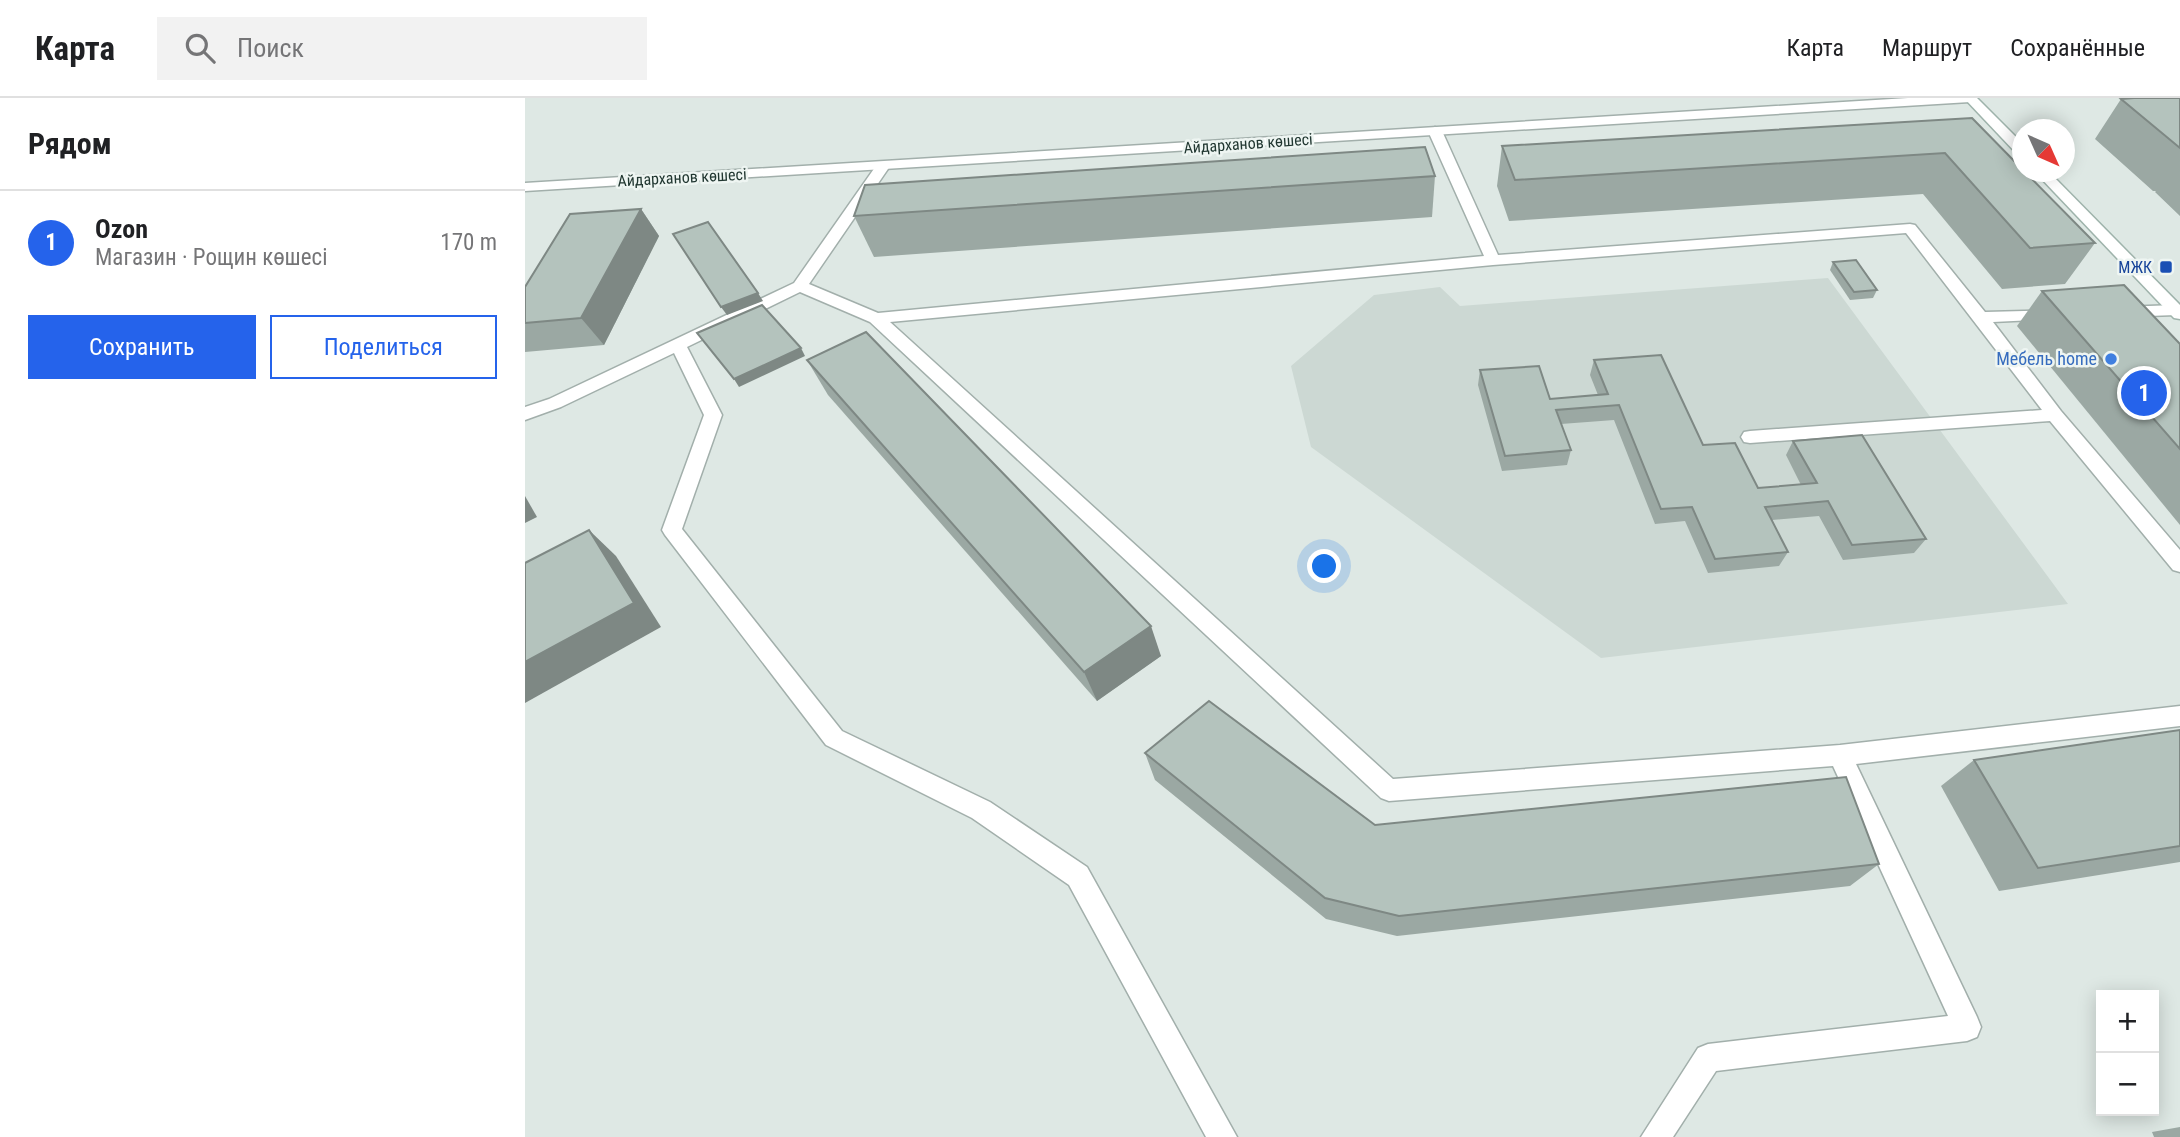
<!DOCTYPE html>
<html lang="ru">
<head>
<meta charset="utf-8">
<style>
	body { margin:0; font-family:"Roboto Condensed",sans-serif; background:#f2f2f2; color:#202124 }
	.controls { position:absolute; right:21px; bottom:21px; display:grid; overflow:hidden; border-radius:0px; box-shadow:0 4px 18px #0003 }
	.controls button { width:63px; height:63px; display:grid; place-items:center; padding:0; border:0; border-bottom:2px solid #e0e0e0; background:#fff; color:#202124; font:35px sans-serif }
	.compass { position:absolute; left:1487px; top:21px; width:63px; height:63px; border-radius:50%; background:#fff; box-shadow:0 4px 18px #0003; rotate:135deg }
	.you { position:absolute; left:800px; top:469px; width:24px; height:24px; margin:-18px; border:5px solid #fff; border-radius:50%; background:#1a73e8; box-shadow:0 0 0 10px #1a73e833 }
	.badge { display:grid; place-items:center; width:46px; height:46px; border-radius:50%; background:#2563eb; color:#fff; font-size:23px; font-weight:700 }
	.pin { position:absolute; translate:-50% -50%; border:4px solid #fff; box-shadow:0 2px 7px #0006 }
	.list { margin:0; padding:0; list-style:none }
	h2 { display:flex; justify-content:space-between; align-items:center; height:91px; margin:0; padding:0 28px; font-size:30px }
	h2 small { font-size:23px; font-weight:400; color:#757577 }
	.list li { display:grid; grid-template-columns:46px 1fr auto; gap:21px; align-items:center; box-sizing:border-box; height:105px; padding:0 28px; border-top:2px solid #e0e0e0 }
	.list b { display:block; font-size:26px; white-space:nowrap }
	.list p { margin:0; font-size:23px; white-space:nowrap; color:#757577 }
	.list em { font-size:23px; font-style:normal; color:#757577 }
	.actions { display:flex; gap:14px; padding:21px 28px }
	.actions a { flex:1; padding:16px 0; border:2px solid #2563eb; border-radius:0px; text-align:center; font-size:24px; color:#2563eb }
	.actions .main { background:#2563eb; color:#fff }
	.icon { flex:none; width:38px; height:38px; fill:none; stroke:currentColor; stroke-width:2; stroke-linecap:round; stroke-linejoin:round }
	.map { position:relative; flex:none; width:1655px; height:1039px; overflow:hidden }
	header { display:flex; align-items:center; gap:42px; box-sizing:border-box; height:98px; padding:0 35px; background:#fff; border-bottom:2px solid #e0e0e0 }
	header strong { font-size:33px }
	nav { display:flex; gap:38px; margin-inline-start:auto; font-size:24px }
	.search { width:490px; height:63px; background:#f2f2f2; display:flex; align-items:center; gap:18px; box-sizing:border-box; padding:0 24px; border-radius:0px; color:#757577; font-size:26px }
	main { display:flex }
	aside { flex:1; background:#fff }
	.map>svg:first-child { display:block }
	.built { fill:#ccd8d3 }
	.lines { fill:none; stroke-linecap:round; stroke-linejoin:round }
	.lane-casing { stroke:#a2afab; stroke-width:3 }
	.street-casing { stroke:#a2afab; stroke-width:3 }
	.secondary-casing { stroke:#9eb3ab; stroke-width:3 }
	.lane { fill:#fff; fill-rule:evenodd }
	.street { fill:#fff; fill-rule:evenodd }
	.secondary { fill:#fff; fill-rule:evenodd }
	.wall { fill:#9ba8a3 }
	.shaded-wall { fill:#7e8884 }
	.building { fill:#b4c3bd; stroke:#7e8884; stroke-width:2 }
	.transit-dot { fill:#1a4fb4; stroke:#eef5f2; stroke-width:2.5 }
	.shop-dot { fill:#3f7fe0; stroke:#eef5f2; stroke-width:2.5 }
	.labels { text-anchor:middle; stroke-width:5; stroke-linejoin:round; paint-order:stroke }
	.far-street-label { font-size:16px; fill:#213731; stroke:#eef5f2 }
	.far-transit-label { font-size:16px; fill:#164399; stroke:#eef5f2; text-anchor:end }
	.shop-label { font-size:18px; fill:#366cbe; stroke:#eef5f2; text-anchor:end }
</style>
</head>
<body>
<header>
<strong>Карта</strong>
<div class="search"><svg class="icon" aria-label="search" viewBox="0 0 24 24"><circle cx="10" cy="10" r="6"/><path d="M15 15l6 6"/></svg>Поиск</div>
<nav><a>Карта</a><a>Маршрут</a><a>Сохранённые</a></nav>
</header>
<main>
<aside>
<h2>Рядом<small></small></h2>
<ul class="list">
<li><span class="badge">1</span><div><b>Ozon</b><p>Магазин · Рощин көшесі</p></div><em>170 m</em></li>
</ul>
<div class="actions"><a class="main">Сохранить</a><a>Поделиться</a></div>
</aside>
<div class="map">
<svg width="1655" height="1039" viewBox="0 0 1655 1039">
	<rect width="100%" height="100%" fill="#dee8e4"/>
	<!-- built -->
	<path class="built" d="M1303 180 1543 506 1076 560 786 349 766 268 849 197 915 189 935 208Z"/>
	<g class="lines">
		<defs>
			<g id="lane">
				<path d="M910 29 917 33 973 157 1385 126 1390 127 1460 214 1534 212 1536 216 1528 221 1468 224 1536 313 1655 452V474L1648 472 1525 323 1225 345 1219 344 1216 339 1219 334 1225 333 1517 312 1381 135 968 167 365 224 868 681 1315 647 1655 608V628L1331 666 1452 919 1456 929 1452 939 1442 943 1191 973 1148 1039H1116L1173 950 1183 946 1423 918 1308 668 864 703 856 700 345 224 275 194 162 249 197 317 157 431 317 633 465 704 562 769 712 1039H681L544 787 447 720 301 647 140 437 137 432 179 317 149 255 36 309 0 322V309L24 301 269 185 353 65 358 64 365 68 284 186 353 215 959 158 903 33Z"/>
				<path d="M1651 207 1655 208V216L1651 217 1595 219 1587 214 1595 209Z"/>
			</g>
			<path id="street" d="M1383 0H1451L1445 4 0 93V85Z"/>
			<g id="secondary">
				<path d="M1439 0H1452L1498 46V58L1493 57Z"/>
				<path d="M1510 74H1524L1655 207V221L1649 220Z"/>
			</g>
		</defs>
		<!-- lane casing -->
		<use href="#lane" class="lane-casing"/>
		<!-- street casing -->
		<use href="#street" class="street-casing"/>
		<!-- secondary casing -->
		<use href="#secondary" class="secondary-casing"/>
		<!-- lane -->
		<use href="#lane" class="lane"/>
		<!-- street -->
		<use href="#street" class="street"/>
		<!-- secondary -->
		<use href="#secondary" class="secondary"/>
	</g>
	<!-- wall -->
	<g class="wall">
		<path d="M1655 0V118L1630 94 1631 93H1628L1570 41 1596 1Z"/>
		<path d="M1447 20 1570 145 1540 186 1477 191 1398 96 984 123 972 88 977 48Z"/>
		<path d="M910 78 907 119 349 159 329 118Z"/>
		<path d="M116 111 134 138 79 247 0 254V189Z"/>
		<path d="M1308 164 1352 192 1348 200 1325 202 1305 172Z"/>
		<path d="M1517 193 1655 246V427L1492 228Z"/>
		<path d="M282 262 636 558 572 603 303 297Z"/>
		<path d="M1069 262 1233 390 1276 387 1261 357 1268 343 1401 441 1389 455 1318 462 1294 418 1247 422 1263 454 1254 468 1183 475 1160 423 1130 426 1089 322 1036 326 1046 352 1042 367 977 373 953 287 955 272 1025 301 1073 297 1065 277Z"/>
		<path d="M1655 632V764L1474 793 1416 688 1449 662Z"/>
		<path d="M620 655 850 727 1354 766 1325 788 872 838 801 821 630 682Z"/>
		<path d="M1655 1029V1039H1629L1627 1034Z"/>
	</g>
	<!-- shaded-wall -->
	<g class="shaded-wall">
		<path d="M116 111 134 138 79 247 56 220Z"/>
		<path d="M233 195 238 203 202 217 196 209Z"/>
		<path d="M276 250 280 258 214 289 209 281Z"/>
		<path d="M0 398 12 419 0 425Z"/>
		<path d="M64 432 91 458 136 529 0 605V564Z"/>
		<path d="M626 528 636 558 572 603 559 574Z"/>
	</g>
	<!-- building -->
	<g class="building">
		<path d="M1609 0H1655V50L1596 1Z"/>
		<path d="M1447 20 1497 71V74H1500L1570 145 1505 150 1420 55 990 82 977 48Z"/>
		<path d="M900 49 910 78 329 118 340 87Z"/>
		<path d="M116 111 56 220 0 225V189L45 116Z"/>
		<path d="M183 124 233 195 196 209 148 136Z"/>
		<path d="M1331 162 1352 192 1329 194 1308 164Z"/>
		<path d="M1599 187 1655 246V351L1517 193Z"/>
		<path d="M237 207 276 250 209 281 172 235Z"/>
		<path d="M341 234 626 528 559 574 282 262Z"/>
		<path d="M1136 257 1178 347 1210 345 1233 390 1292 385 1268 343 1337 337 1401 441 1327 447 1303 403 1240 409 1263 454 1190 461 1167 409 1136 411 1094 307 1031 312 1046 352 980 358 955 272 1014 268 1025 301 1083 296 1069 262Z"/>
		<path d="M64 432 109 505 0 564V465Z"/>
		<path d="M684 603 850 727 1321 679 1354 766 874 818 800 800 620 655Z"/>
		<path d="M1655 632V748L1513 770 1449 662Z"/>
	</g>
	<!-- markers -->
	<rect class="transit-dot" x="1634" y="162" width="14" height="14" rx="3.5"/>
	<circle class="shop-dot" cx="1586" cy="261" r="7"/>
	<g class="labels">
		<!-- far-street labels -->
		<g class="far-street-label">
			<text transform="translate(723 45) rotate(-4)" y="6">Айдарханов көшесі</text>
			<text transform="translate(157 79) rotate(-3)" y="6">Айдарханов көшесі</text>
		</g>
		<!-- far-transit labels -->
		<g class="far-transit-label">
			<text x="1627" y="175">МЖК</text>
		</g>
		<!-- shop labels -->
		<g class="shop-label">
			<text x="1572" y="267">Мебель home</text>
		</g>
	</g>
</svg>
<div class="controls">
<button>+</button>
<button>−</button>
</div>
<svg class="compass" viewBox="-18 -18 36 36"><path d="M0-13l5 13h-10z" fill="#e53935"/><path d="M0 13l5-13h-10z" fill="#757577"/></svg>
<div class="you"></div>
<div class="pin badge" style="left:1619px;top:295px">1</div>
</div>
</main>
</body>
</html>
